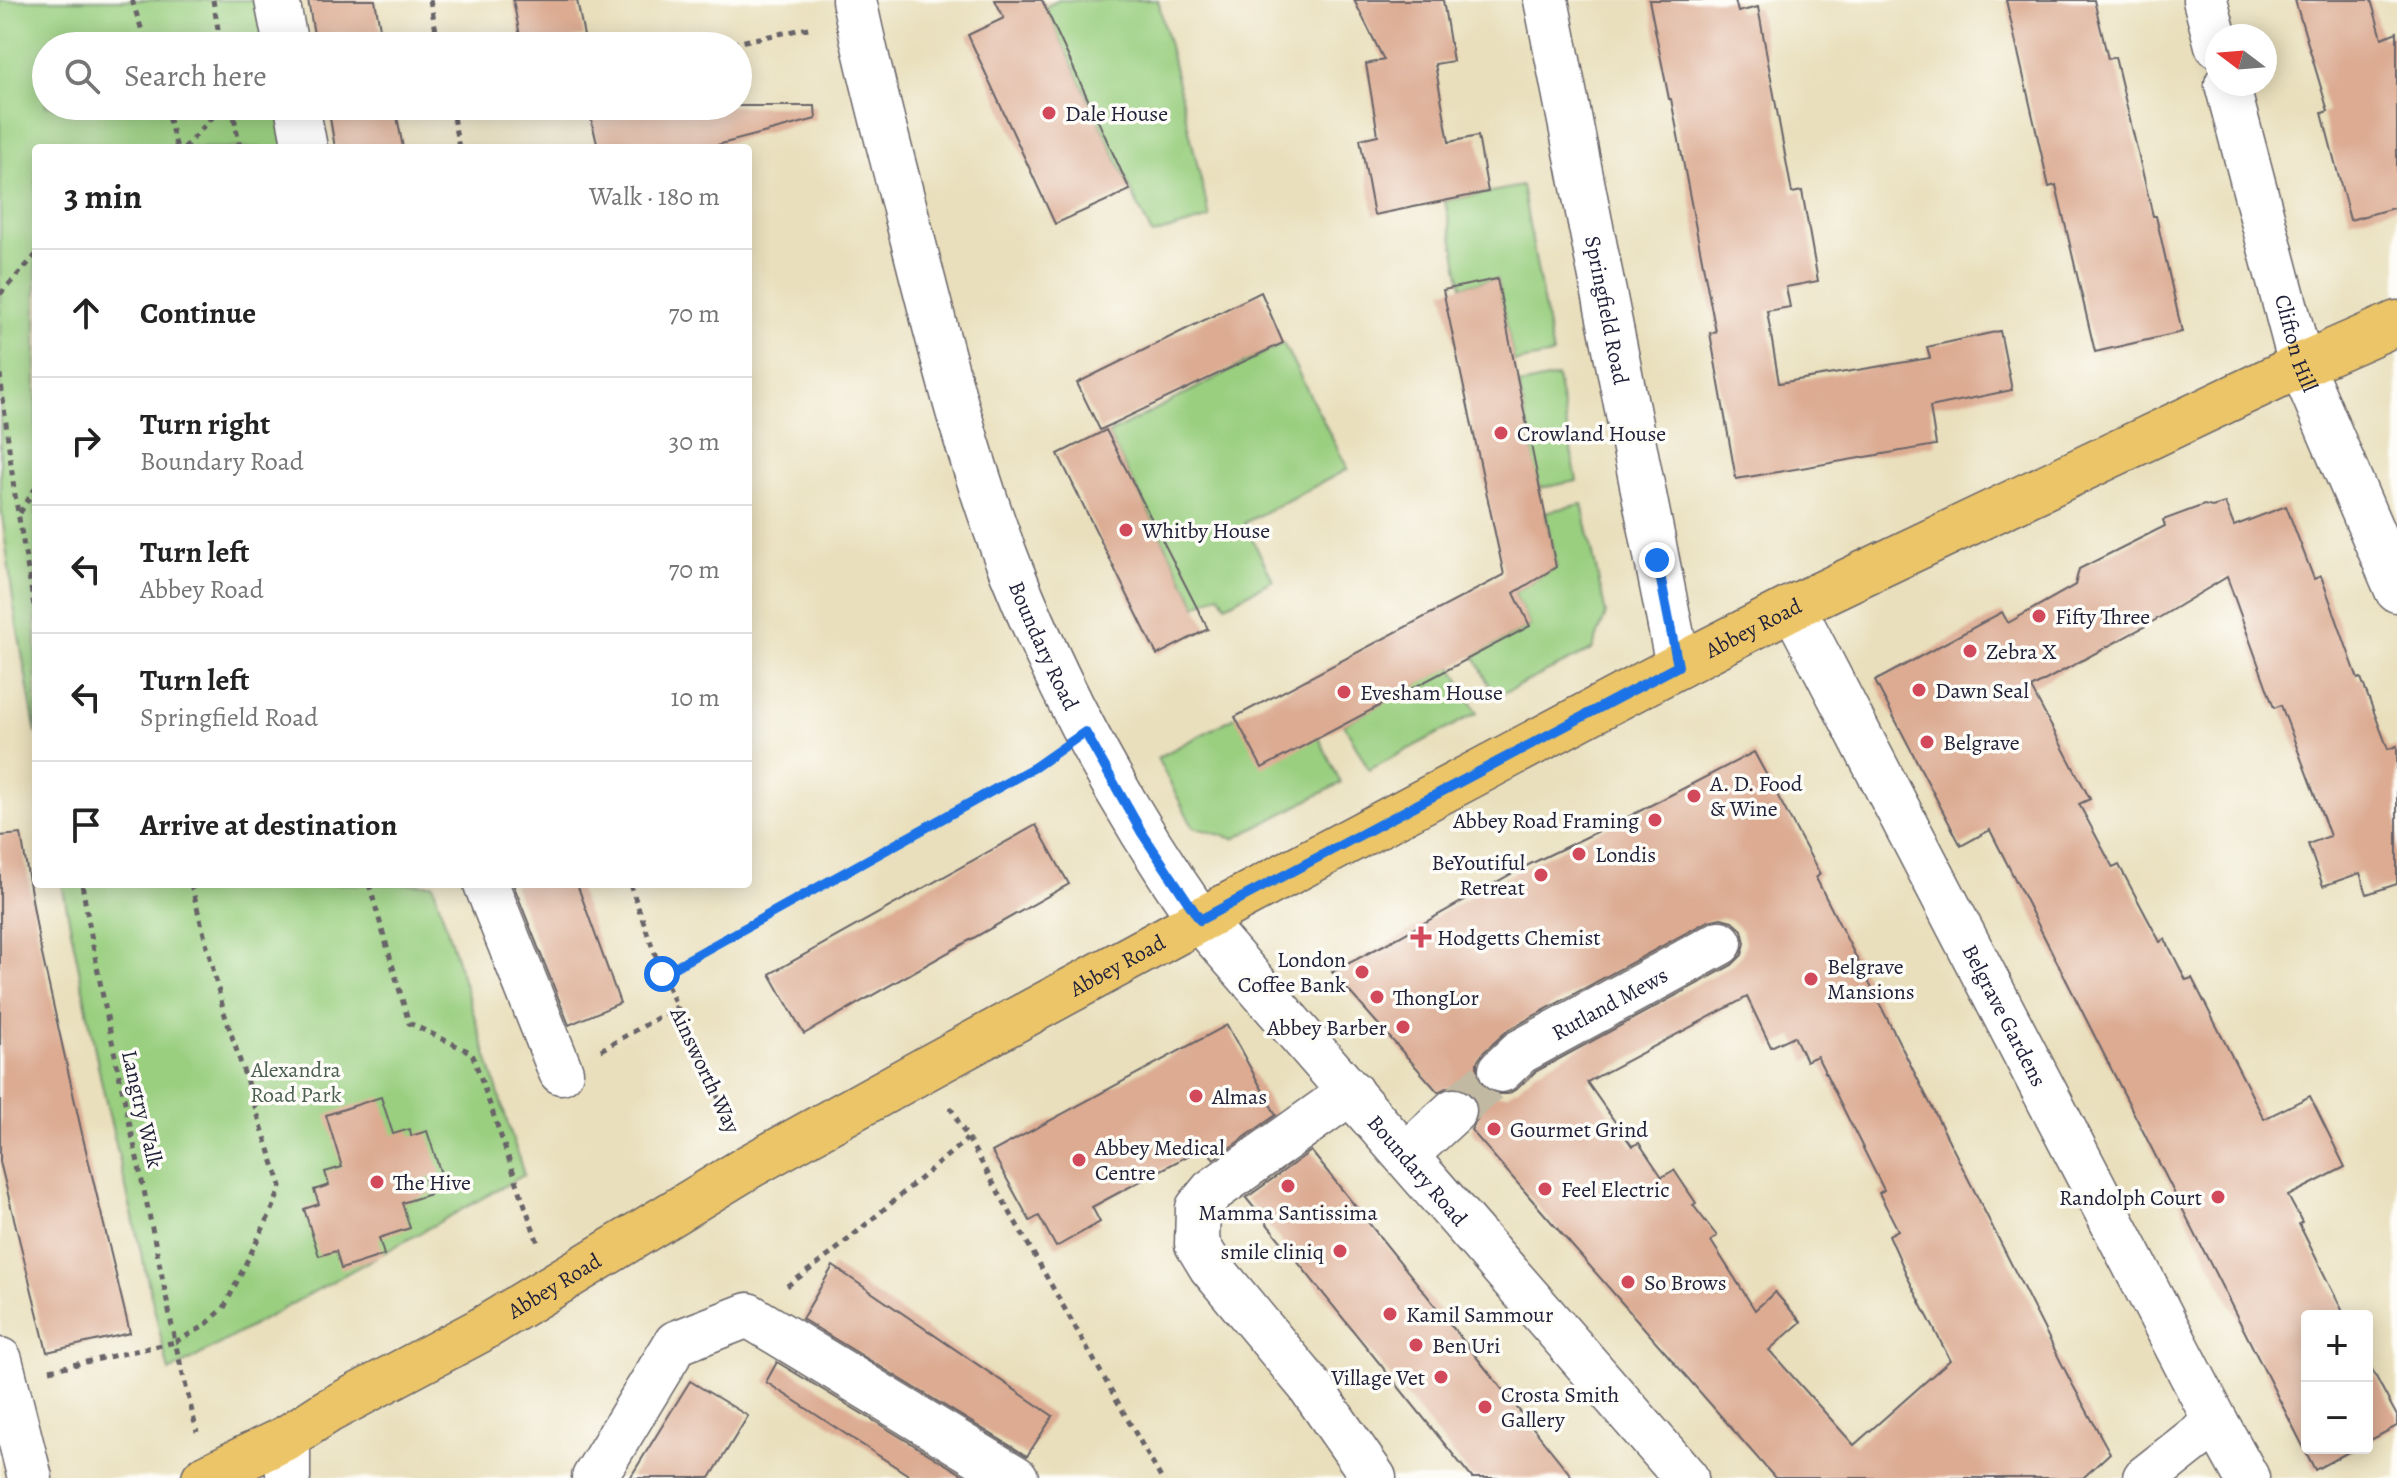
<!DOCTYPE html>
<html lang="en">
<head>
<meta charset="utf-8">
<style>
	body { margin:0; font-family:Alegreya,serif; background:#f6f6f6; color:#222 }
	.controls { position:absolute; right:24px; bottom:24px; display:grid; overflow:hidden; border-radius:8px; box-shadow:0 4px 20px #0003 }
	.controls button { width:72px; height:72px; display:grid; place-items:center; padding:0; border:0; border-bottom:2px solid #e0e0e0; background:#fff; color:#222; font:40px sans-serif }
	.compass { position:absolute; left:2205px; top:24px; width:72px; height:72px; border-radius:50%; background:#fff; box-shadow:0 4px 20px #0003; rotate:286deg }
	.stop { position:absolute; width:24px; height:24px; margin:-18px; border:6px solid #1a73e8; border-radius:50%; background:#fff }
	.stop.end { background:#1a73e8; border-color:#fff; box-shadow:0 2px 8px #0008 }
	.list { margin:0; padding:0; list-style:none }
	h2 { display:flex; justify-content:space-between; align-items:center; height:104px; margin:0; padding:0 32px; font-size:34px }
	h2 small { font-size:26px; font-weight:400; color:#767676 }
	.list li { display:grid; grid-template-columns:52px 1fr auto; gap:24px; align-items:center; box-sizing:border-box; height:128px; padding:0 32px; border-top:2px solid #e0e0e0 }
	.list b { display:block; font-size:30px; white-space:nowrap }
	.list p { margin:0; font-size:26px; white-space:nowrap; color:#767676 }
	.list em { font-size:26px; font-style:normal; color:#767676 }
	.icon { flex:none; width:44px; height:44px; fill:none; stroke:currentColor; stroke-width:2; stroke-linecap:round; stroke-linejoin:round }
	.map { position:relative; flex:none; width:2397px; height:1478px; overflow:hidden }
	.search { position:absolute; background:#fff; box-shadow:0 4px 20px #0003; left:32px; top:32px; width:720px; height:88px; display:flex; align-items:center; gap:20px; box-sizing:border-box; padding:0 28px; border-radius:44px; color:#767676; font-size:30px }
	.panel { position:absolute; background:#fff; box-shadow:0 4px 20px #0003; left:32px; top:144px; width:720px; height:744px; border-radius:8px }
	.map>svg:first-child { display:block }
	.green { fill:#9acf80; stroke:#5e785e; stroke-width:2 }
	.building { fill:#dcab92; fill-rule:evenodd }
	.lines { fill:none; stroke-linecap:round; stroke-linejoin:round }
	.minor-tunnel { stroke:#c1b9a2; stroke-width:44; stroke-dasharray:44 22; stroke-linecap:butt }
	.minor-casing { stroke:#686468; stroke-width:47 }
	.major-casing { stroke:#686468; stroke-width:47 }
	.path { stroke:#686468; stroke-width:5; stroke-dasharray:6 6; stroke-linecap:butt }
	.minor { stroke:#fff; stroke-width:44 }
	.major { stroke:#ecc569; stroke-width:44 }
	.route { stroke:#1a73e8; stroke-width:10 }
	.poi-dot { fill:#d1495b; stroke:#fdfcf7; stroke-width:3 }
	.labels { text-anchor:middle; stroke-width:7; stroke-linejoin:round; paint-order:stroke }
	.poi-label { font-size:22px; fill:#22223b; stroke:#fdfcf7; text-anchor:start }
	.street-label { font-size:22px; fill:#22223b; stroke:#fdfcf7 }
	.park-label { font-size:22px; fill:#4c5f53; stroke:#fdfcf7 }
</style>
</head>
<body>
<div class="map">
<svg width="2397" height="1478" viewBox="0 0 2397 1478">
	<rect width="100%" height="100%" fill="#fdfcf7"/>
	<filter id="ink" filterUnits="userSpaceOnUse"><feTurbulence type="fractalNoise" baseFrequency=".0125" numOctaves="2"/><feDisplacementMap in="SourceGraphic" scale="16" xChannelSelector="R" yChannelSelector="G"/><feConvolveMatrix kernelMatrix="1 2 1 2 8 2 1 2 1" color-interpolation-filters="sRGB"/></filter>
	<filter id="wash" filterUnits="userSpaceOnUse"><feTurbulence type="fractalNoise" baseFrequency=".006" numOctaves="4" result="noise"/><feDisplacementMap in="SourceGraphic" scale="32" xChannelSelector="R" yChannelSelector="G"/><feGaussianBlur stdDeviation="1.8" result="paint"/><feColorMatrix in="noise" values="0 0 0 0 0 0 0 0 0 0 0 0 0 0 0 0 0 1.4 0 .05"/><feComposite in="paint" operator="in"/></filter>
	<g filter="url(#wash)">
		<rect width="100%" height="100%" fill="#e9dfbc"/>
		<!-- green -->
		<g class="green">
			<path d="M0 0H261L269 46H46V106H281L289 148H36V734L14 607 0 499Z"/>
			<path d="M1059 0H1158L1210 218 1152 235 1045 7Z"/>
			<path d="M1522 186 1553 355 1514 362 1497 279 1462 286 1445 201Z"/>
			<path d="M1283 343 1348 469 1244 523 1273 580 1226 605 1219 594 1197 606 1108 434Z"/>
			<path d="M1557 377 1577 481 1539 488 1519 385Z"/>
			<path d="M1582 504 1606 614 1592 650 1495 697 1474 655 1530 626 1514 593 1556 567 1545 512Z"/>
			<path d="M1452 666 1477 713 1369 770 1344 724Z"/>
			<path d="M1235 717 1319 738 1341 783 1234 839 1193 827 1157 758Z"/>
			<path d="M62 884H433L524 1175 169 1372 102 1085Z"/>
		</g>
		<g id="blocks">
			<!-- building -->
			<g class="building">
				<path d="M308 0H375L383 46H316Z"/>
				<path d="M513 0H577L584 36 532 46H522Z"/>
				<path d="M995 0H1042L1130 190 1055 224 968 35 1004 18Z"/>
				<path d="M1354 0H1443L1453 61 1435 64 1449 142 1478 136 1488 192 1374 215 1360 139 1378 135 1366 64 1384 60Z"/>
				<path d="M1649 0H1735L1738 12 1758 7 1792 193 1802 191 1818 281 1786 287 1790 307 1767 311 1779 383 1930 358 1927 347 2000 331 2012 390 1930 407 1936 445 1736 479 1710 333 1716 332 1671 99H1669Z"/>
				<path d="M2006 0H2094L2108 59 2115 57 2153 216H2156L2182 332 2095 352 2056 185 2049 187Z"/>
				<path d="M2295 0H2371L2382 38 2397 32V207L2350 220 2322 113 2328 111Z"/>
				<path d="M328 106H395L403 148H335Z"/>
				<path d="M621 106H815L816 119 706 148H598L590 114Z"/>
				<path d="M1497 279 1556 567 1514 593 1530 626 1262 768 1235 717 1504 575 1443 290Z"/>
				<path d="M1261 292 1283 343 1100 430 1077 383Z"/>
				<path d="M1106 430 1208 629 1157 655 1058 454Z"/>
				<path d="M2225 503 2234 526 2286 506 2314 579 2321 576 2358 679 2361 678 2388 749 2397 746V884L2367 894 2360 873 2323 886 2308 844 2330 836 2281 705 2274 708 2227 577 2142 628 2031 688 2090 799 2079 804 2113 868 2119 865 2160 942 2165 939 2186 980 2192 978 2264 1119 2310 1096 2345 1167 2288 1196 2302 1222 2299 1224 2345 1316H2307V1448H2356L2315 1470 1990 830 1961 846 1875 681 2002 612 2008 623 2075 585 2079 569 2165 526 2163 520 2204 505 2212 507Z"/>
				<path d="M1754 752 1820 874 1816 878 2070 1380 2110 1453 2083 1478H1775L1471 1130 1478 1118V1106L1473 1095 1461 1087H1448L1438 1092 1332 972 1397 938 1520 869 1628 817ZM1721 918 1732 921 1742 930 1745 943 1742 955 1732 965 1535 1072 1518 1088 1508 1094H1493L1482 1087 1477 1075V1062L1484 1052 1508 1030 1708 921ZM1747 997 1771 1047 1794 1036 1806 1061 1817 1056 1884 1190 1879 1193 1898 1230 1889 1235 1909 1280 1950 1360 1854 1445 1769 1350 1801 1322 1775 1292 1755 1310 1711 1241 1717 1236 1693 1205 1696 1203 1674 1170 1662 1177 1639 1143 1632 1146 1587 1082Z"/>
				<path d="M1036 825 1069 884 804 1034 770 974Z"/>
				<path d="M21 834 39 941 83 1138 130 1333 47 1352 0 1162V836Z"/>
				<path d="M513 884H577L620 1003 569 1025Z"/>
				<path d="M1227 1025 1276 1115 1214 1159 1204 1147 1092 1207 1100 1222 1056 1247 1039 1216 1030 1221 992 1152Z"/>
				<path d="M381 1097 393 1134 410 1129 411 1136 427 1131 441 1174 425 1179 430 1194 402 1203 410 1228 379 1238 384 1255 341 1269 336 1251 319 1256 304 1209 319 1204 314 1190 329 1185 325 1172 342 1167 326 1115Z"/>
				<path d="M1311 1151 1510 1399 1573 1478H1472L1246 1198Z"/>
				<path d="M833 1266 1053 1416 1027 1456 802 1319Z"/>
				<path d="M2367 1360 2397 1416V1426L2367 1442Z"/>
				<path d="M777 1362 968 1478H913L766 1382Z"/>
				<path d="M690 1381 748 1416 710 1478H630Z"/>
			</g>
		</g>
	</g>
	<g filter="url(#ink)">
		<use href="#blocks" fill-opacity="0" stroke="#686468" stroke-width="2"/>
		<g class="lines">
			<!-- minor-tunnel -->
			<path class="minor-tunnel" d="M1454 1111 1501 1070"/>
			<defs>
				<g id="minor">
					<path d="M277 0 286 46"/>
					<path id="s1" d="M854 0C869 73 889 145 907 217 937 335 966 456 1011 570 1060 694 1124 811 1200 920L1686 1478"/>
					<path id="s2" d="M1546 0 1678 666"/>
					<path d="M2205 0 2217 45"/>
					<path id="s3" d="M2227 84 2301 365 2397 590"/>
					<path d="M297 106 305 148"/>
					<path id="s4" d="M1793 607 2216 1422"/>
					<path d="M486 884 561 1072"/>
					<path id="s5" d="M1501 1070 1520 1052 1720 943"/>
					<path d="M1351 1092 1212 1191 1198 1208 1197 1244 1211 1267 1309 1385 1374 1478"/>
					<path d="M1406 1155 1454 1111"/>
					<path d="M0 1360 30 1478"/>
					<path d="M288 1437V1478"/>
					<path d="M594 1478 676 1343 748 1315 1016 1478"/>
					<path d="M2145 1478 2216 1422 2247 1478"/>
				</g>
				<g id="major">
					<path id="s6" d="M204 1478 288 1437 328 1411 479 1331 750 1166 929 1067 1200 920 1678 666 1793 607 2301 365 2397 323"/>
				</g>
			</defs>
			<!-- minor casing -->
			<use href="#minor" class="minor-casing"/>
			<!-- major casing -->
			<use href="#major" class="major-casing"/>
			<!-- path -->
			<g class="path">
				<path d="M132 0 147 46"/>
				<path d="M213 0 221 46"/>
				<path d="M430 0 439 46"/>
				<path d="M720 46 813 27"/>
				<path d="M165 106 177 148"/>
				<path d="M232 106 240 148"/>
				<path d="M451 106 459 148"/>
				<path d="M184 148 223 106"/>
				<path d="M0 294 36 255"/>
				<path d="M0 374 14 489 36 617"/>
				<path d="M20 513 36 487"/>
				<path d="M191 884 224 1012 281 1186 273 1208 224 1308 203 1327 175 1342 197 1432"/>
				<path d="M369 884 409 1023 472 1053 538 1243"/>
				<path d="M630 884 662 974 730 1123"/>
				<path d="M662 974 1035 767 1048 758"/>
				<path d="M601 1050 677 1007"/>
				<path d="M950 1107 1161 1478"/>
				<path d="M787 1286 831 1254 967 1139"/>
				<path d="M50 1370 175 1342C146 1189 108 1038 82 884"/>
			</g>
			<!-- minor -->
			<use href="#minor" class="minor"/>
			<!-- major -->
			<use href="#major" class="major"/>
		</g>
	</g>
	<g class="lines" filter="url(#ink)">
		<!-- route -->
		<path class="route" d="M662 974 1035 767 1085 732 1142 833 1200 920 1678 666 1657 560"/>
	</g>
	<!-- markers -->
	<g class="poi-dot">
		<circle cx="1049" cy="113" r="8"/>
		<circle cx="1501" cy="433" r="8"/>
		<circle cx="1126" cy="530" r="8"/>
		<circle cx="2039" cy="616" r="8"/>
		<circle cx="1970" cy="651" r="8"/>
		<circle cx="1919" cy="690" r="8"/>
		<circle cx="1344" cy="692" r="8"/>
		<circle cx="1927" cy="742" r="8"/>
		<circle cx="1694" cy="796" r="8"/>
		<circle cx="1655" cy="820" r="8"/>
		<circle cx="1579" cy="854" r="8"/>
		<circle cx="1541" cy="875" r="8"/>
		<path d="M1417 925h8v8h8v8h-8v8h-8v-8h-8v-8h8z"/>
		<circle cx="1362" cy="972" r="8"/>
		<circle cx="1811" cy="979" r="8"/>
		<circle cx="1377" cy="997" r="8"/>
		<circle cx="1403" cy="1027" r="8"/>
		<circle cx="1196" cy="1096" r="8"/>
		<circle cx="1494" cy="1129" r="8"/>
		<circle cx="1079" cy="1160" r="8"/>
		<circle cx="377" cy="1182" r="8"/>
		<circle cx="1288" cy="1186" r="8"/>
		<circle cx="1545" cy="1189" r="8"/>
		<circle cx="2218" cy="1197" r="8"/>
		<circle cx="1340" cy="1251" r="8"/>
		<circle cx="1628" cy="1282" r="8"/>
		<circle cx="1390" cy="1314" r="8"/>
		<circle cx="1416" cy="1345" r="8"/>
		<circle cx="1441" cy="1377" r="8"/>
		<circle cx="1485" cy="1407" r="8"/>
	</g>
	<g class="labels">
		<!-- poi labels -->
		<g class="poi-label">
			<text x="1065" y="121">Dale House</text>
			<text x="1517" y="441">Crowland House</text>
			<text x="1142" y="538">Whitby House</text>
			<text x="2055" y="624">Fifty Three</text>
			<text x="1986" y="659">Zebra X</text>
			<text x="1935" y="698">Dawn Seal</text>
			<text x="1360" y="700">Evesham House</text>
			<text x="1943" y="750">Belgrave</text>
			<text x="1710" y="791">A. D. Food<tspan x="1710" dy="25">&amp; Wine</tspan></text>
			<text x="1639" y="828" text-anchor="end">Abbey Road Framing</text>
			<text x="1595" y="862">Londis</text>
			<text x="1525" y="870" text-anchor="end">BeYoutiful<tspan x="1525" dy="25">Retreat</tspan></text>
			<text x="1437" y="945">Hodgetts Chemist</text>
			<text x="1346" y="967" text-anchor="end">London<tspan x="1346" dy="25">Coffee Bank</tspan></text>
			<text x="1827" y="974">Belgrave<tspan x="1827" dy="25">Mansions</tspan></text>
			<text x="1393" y="1005">ThongLor</text>
			<text x="1387" y="1035" text-anchor="end">Abbey Barber</text>
			<text x="1212" y="1104">Almas</text>
			<text x="1510" y="1137">Gourmet Grind</text>
			<text x="1095" y="1155">Abbey Medical<tspan x="1095" dy="25">Centre</tspan></text>
			<text x="393" y="1190">The Hive</text>
			<text x="1561" y="1197">Feel Electric</text>
			<text x="2202" y="1205" text-anchor="end">Randolph Court</text>
			<text x="1288" y="1220" text-anchor="middle">Mamma Santissima</text>
			<text x="1324" y="1259" text-anchor="end">smile cliniq</text>
			<text x="1644" y="1290">So Brows</text>
			<text x="1406" y="1322">Kamil Sammour</text>
			<text x="1432" y="1353">Ben Uri</text>
			<text x="1425" y="1385" text-anchor="end">Village Vet</text>
			<text x="1501" y="1402">Crosta Smith<tspan x="1501" dy="25">Gallery</tspan></text>
		</g>
		<!-- street labels -->
		<g class="street-label">
			<text dy="8" stroke="none"><textPath href="#s2" startOffset="316">Springfield Road</textPath></text>
			<text dy="8" stroke="none"><textPath href="#s3" startOffset="268">Clifton Hill</textPath></text>
			<text dy="8" stroke="none"><textPath href="#s6" startOffset="1768">Abbey Road</textPath></text>
			<text dy="8" stroke="none"><textPath href="#s1" startOffset="674">Boundary Road</textPath></text>
			<text dy="8" stroke="none"><textPath href="#s6" startOffset="1048">Abbey Road</textPath></text>
			<text dy="8" stroke="none"><textPath href="#s5" startOffset="128">Rutland Mews</textPath></text>
			<text dy="8" stroke="none"><textPath href="#s4" startOffset="460">Belgrave Gardens</textPath></text>
			<text transform="translate(706 1070) rotate(65)" y="8">Ainsworth Way</text>
			<text transform="translate(143 1109) rotate(77)" y="8">Langtry Walk</text>
			<text dy="8" stroke="none"><textPath href="#s1" startOffset="1322">Boundary Road</textPath></text>
			<text dy="8" stroke="none"><textPath href="#s6" startOffset="400">Abbey Road</textPath></text>
		</g>
		<!-- park labels -->
		<g class="park-label">
			<text x="296" y="1077">Alexandra<tspan x="296" dy="25">Road Park</tspan></text>
		</g>
	</g>
</svg>
<div class="controls">
<button>+</button>
<button>−</button>
</div>
<svg class="compass" viewBox="-18 -18 36 36"><path d="M0-13l5 13h-10z" fill="#e53935"/><path d="M0 13l5-13h-10z" fill="#767676"/></svg>
<div class="stop" style="left:662px;top:974px"></div>
<div class="stop end" style="left:1657px;top:560px"></div>
<div class="search"><svg class="icon" aria-label="search" viewBox="0 0 24 24"><circle cx="10" cy="10" r="6"/><path d="M15 15l6 6"/></svg>Search here</div>
<section class="panel">
<h2>3 min<small>Walk · 180 m</small></h2>
<ul class="list">
<li><svg class="icon" aria-label="ahead" viewBox="0 0 24 24"><path d="M12 20V5M6 11l6-6 6 6"/></svg><div><b>Continue</b></div><em>70 m</em></li>
<li><svg class="icon" aria-label="right" viewBox="0 0 24 24"><path d="M7 20v-9h11M14 6l5 5-5 5"/></svg><div><b>Turn right</b><p>Boundary Road</p></div><em>30 m</em></li>
<li><svg class="icon" aria-label="left" viewBox="0 0 24 24"><path d="M17 20v-9H6M10 6l-5 5 5 5"/></svg><div><b>Turn left</b><p>Abbey Road</p></div><em>70 m</em></li>
<li><svg class="icon" aria-label="left" viewBox="0 0 24 24"><path d="M17 20v-9H6M10 6l-5 5 5 5"/></svg><div><b>Turn left</b><p>Springfield Road</p></div><em>10 m</em></li>
<li><svg class="icon" aria-label="arrive" viewBox="0 0 24 24"><path d="M6 21V4h12l-3 4 3 4H6"/></svg><div><b>Arrive at destination</b></div></li>
</ul>
</section>
</div>
</body>
</html>
